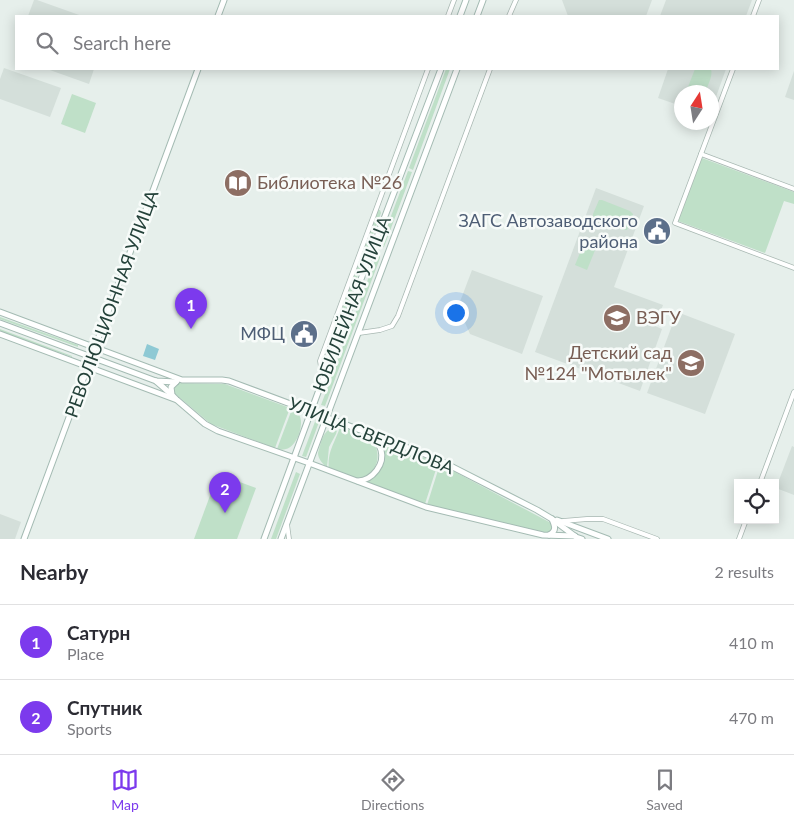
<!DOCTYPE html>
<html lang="en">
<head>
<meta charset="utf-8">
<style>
	body { margin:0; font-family:Lato,sans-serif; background:#f2f2f3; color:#2b2b33 }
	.controls { position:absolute; right:15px; bottom:15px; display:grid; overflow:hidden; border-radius:0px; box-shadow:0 2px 12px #0003 }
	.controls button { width:45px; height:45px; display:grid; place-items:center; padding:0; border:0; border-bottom:1px solid #e1e1e2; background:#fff; color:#2b2b33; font:25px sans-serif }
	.compass { position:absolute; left:674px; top:85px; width:45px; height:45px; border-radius:50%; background:#fff; box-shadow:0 2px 12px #0003; rotate:12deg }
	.you { position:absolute; left:455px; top:312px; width:18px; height:18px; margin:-12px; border:4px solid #fff; border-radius:50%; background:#1a73e8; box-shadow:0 0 0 8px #1a73e833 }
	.badge { display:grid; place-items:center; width:32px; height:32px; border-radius:50%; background:#7c3aed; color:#fff; font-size:16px; font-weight:700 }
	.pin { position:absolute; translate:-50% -41px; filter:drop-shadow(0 1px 2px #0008) }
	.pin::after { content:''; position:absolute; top:26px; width:18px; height:15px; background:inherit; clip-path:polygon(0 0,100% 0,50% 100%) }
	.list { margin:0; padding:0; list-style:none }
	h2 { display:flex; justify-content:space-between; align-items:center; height:65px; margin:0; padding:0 20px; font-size:21px }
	h2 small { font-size:16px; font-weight:400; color:#7c7c81 }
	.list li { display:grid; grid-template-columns:32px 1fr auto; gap:15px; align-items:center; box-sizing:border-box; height:75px; padding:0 20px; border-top:1px solid #e1e1e2 }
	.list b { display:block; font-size:19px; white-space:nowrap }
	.list p { margin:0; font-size:16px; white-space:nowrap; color:#7c7c81 }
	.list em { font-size:16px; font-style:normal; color:#7c7c81 }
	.icon { flex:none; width:28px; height:28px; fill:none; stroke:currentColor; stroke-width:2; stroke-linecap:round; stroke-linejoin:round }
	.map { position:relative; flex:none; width:794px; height:539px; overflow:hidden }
	.search { position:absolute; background:#fff; box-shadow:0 2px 12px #0003; left:15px; right:15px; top:15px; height:55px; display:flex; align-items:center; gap:12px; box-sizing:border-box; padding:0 18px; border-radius:0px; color:#7c7c81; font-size:19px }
	.sheet { height:215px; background:#fff }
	nav { display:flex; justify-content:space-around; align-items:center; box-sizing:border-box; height:70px; border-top:1px solid #e1e1e2; background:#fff; font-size:14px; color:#7c7c81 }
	nav a { display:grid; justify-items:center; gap:2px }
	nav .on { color:#7c3aed }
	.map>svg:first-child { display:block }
	.built { fill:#d4dfda }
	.green { fill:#bfe0c8 }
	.water { fill:#8ec9d4 }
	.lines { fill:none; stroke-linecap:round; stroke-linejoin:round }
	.street-casing { stroke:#a8b8b2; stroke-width:5.5 }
	.secondary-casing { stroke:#a4bbb3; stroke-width:7 }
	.street { stroke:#fff; stroke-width:4 }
	.secondary { stroke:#fff; stroke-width:5 }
	.labels { text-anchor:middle; stroke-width:5; stroke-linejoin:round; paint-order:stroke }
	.education-label { font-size:18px; fill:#785e54; stroke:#f7fbf9; text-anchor:start }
	.service-label { font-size:18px; fill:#4e5e75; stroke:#f7fbf9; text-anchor:end }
	.street-label { font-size:18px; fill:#24423a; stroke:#f7fbf9 }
</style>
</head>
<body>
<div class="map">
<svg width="794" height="539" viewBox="0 0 794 539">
	<rect width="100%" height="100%" fill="#e6efeb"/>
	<!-- built -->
	<g class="built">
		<path d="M34 0H37L82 16H28Z"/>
		<path d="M562 0H652L646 16H568Z"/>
		<path d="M666 0H752L746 16H660Z"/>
		<path d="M4 68 61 88 50 117 0 99V79Z"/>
		<path d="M47 69H94L89 84Z"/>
		<path d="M668 69H726L712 108V92H682L681 106 658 98Z"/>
		<path d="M794 71V100L785 97Z"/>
		<path d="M596 188 644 206 614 287 663 305 655 326 662 329 640 391 535 352Z"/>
		<path d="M472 270 543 296 522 354 470 334 458 307Z"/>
		<path d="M677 312 735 334 705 414 647 393Z"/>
		<path d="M792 446 794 447V495L776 488Z"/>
		<path d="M0 514 21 522 15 539H0Z"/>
	</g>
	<!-- green -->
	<g class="green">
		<path d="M446 69H450L413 170 409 168Z"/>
		<path d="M695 69H711C713 76 708 85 705 92H686Z"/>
		<path d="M72 94 96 103 85 133 61 124Z"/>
		<path d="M702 158 794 192V204L784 201 765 253 678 221Z"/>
		<path d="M408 171 412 172 384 247 381 248 380 245Z"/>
		<path d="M599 200H602L630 211 633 214V217L627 230H623L595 218 593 216V214Z"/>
		<path d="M378 210H380L381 213 339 326 336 325Z"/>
		<path d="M586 238 598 243 587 270 575 265Z"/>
		<path d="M377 255H380V258L325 406 321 405Z"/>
		<path d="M0 317 78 345V347L0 319Z"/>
		<path d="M0 329 72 356V357L0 332Z"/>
		<path d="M176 383 225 384 290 408 275 448 211 424 173 392V385Z"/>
		<path d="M292 409C303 414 302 424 299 434 295 444 289 452 277 449Z"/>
		<path d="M316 419H318L319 422 306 457 302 456Z"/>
		<path d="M336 426 338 427 336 434 329 447 327 467C322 464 318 458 318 453 322 440 322 431 336 426Z"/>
		<path d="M340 427 367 436C384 448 380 475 359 478 352 480 337 472 329 470 327 451 335 443 340 427Z"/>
		<path d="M381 442 438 463 425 504 364 483C382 473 389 461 381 442Z"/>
		<path d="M440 464 551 523 553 530 548 533 427 505Z"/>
		<path d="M296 472 300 474 276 539H271Z"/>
		<path d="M218 474 256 488 237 539H194Z"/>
	</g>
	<!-- water -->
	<path class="water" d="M147 344 159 349 155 360 143 356Z"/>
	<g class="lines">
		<defs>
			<g id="street">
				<path d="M448 16 454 0"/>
				<path d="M509 16 516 0"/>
				<path d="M753 16 759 0"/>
				<path d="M733 69 675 223 794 268"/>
				<path d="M701 154 794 189"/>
				<path d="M359 333 380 330 392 326 398 316 490 69"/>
				<path d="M323 379 320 361 428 69"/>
				<path d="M760 483 794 392"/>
				<path d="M563 521 587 519H603L657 539"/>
				<path d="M287 524 289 539"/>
				<path d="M739 539 746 520"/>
			</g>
			<g id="secondary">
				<path d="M218 16 224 0"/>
				<path d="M460 16 466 0"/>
				<path d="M477 16 483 0"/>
				<path d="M0 312 182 380H222L229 381 435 458 537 510 552 519 576 537 582 539"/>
				<path d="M0 323 156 381 176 382"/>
				<path d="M0 334 177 400 205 424 218 431 309 463 426 507 543 535 575 536"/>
				<path d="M156 381 172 395"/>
				<path d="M176 399 172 395 171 387 177 381"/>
				<path d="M358 481C373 480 385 464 381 450 379 443 374 438 369 434"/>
				<path d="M557 520 608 539"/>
				<path d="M549 535C557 531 555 526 552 519"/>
				<path d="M24 539 198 69"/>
				<path d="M264 539 323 379 441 69"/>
				<path d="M281 539 457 69"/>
			</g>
		</defs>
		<!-- street casing -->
		<use href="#street" class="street-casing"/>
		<!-- secondary casing -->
		<use href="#secondary" class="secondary-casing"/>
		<!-- street -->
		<use href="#street" class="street"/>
		<!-- secondary -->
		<use href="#secondary" class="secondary"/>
	</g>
	<!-- icons -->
	<defs>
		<symbol id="library-disc" viewBox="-11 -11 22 22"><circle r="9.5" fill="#8d6e63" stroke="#f7fbf9"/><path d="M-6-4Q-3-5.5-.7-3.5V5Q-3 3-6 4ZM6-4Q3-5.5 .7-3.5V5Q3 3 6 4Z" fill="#fff"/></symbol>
		<symbol id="civic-disc" viewBox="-11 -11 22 22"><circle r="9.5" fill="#5c6f8a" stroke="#f7fbf9"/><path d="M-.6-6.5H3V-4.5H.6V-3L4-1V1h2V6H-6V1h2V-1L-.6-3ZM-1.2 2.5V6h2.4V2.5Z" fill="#fff"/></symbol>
		<symbol id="university-disc" viewBox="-11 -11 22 22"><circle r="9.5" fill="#8d6e63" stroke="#f7fbf9"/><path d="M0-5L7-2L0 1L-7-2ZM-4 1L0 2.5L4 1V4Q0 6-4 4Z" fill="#fff"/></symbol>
		<symbol id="school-disc" viewBox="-11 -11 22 22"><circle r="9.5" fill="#8d6e63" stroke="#f7fbf9"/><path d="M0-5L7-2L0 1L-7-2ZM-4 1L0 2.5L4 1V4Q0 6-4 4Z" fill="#fff"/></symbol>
	</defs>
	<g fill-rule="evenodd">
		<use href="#library-disc" x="222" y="167" width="32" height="32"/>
		<use href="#civic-disc" x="641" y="215" width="32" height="32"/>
		<use href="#university-disc" x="601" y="302" width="32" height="32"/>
		<use href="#civic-disc" x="288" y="318" width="32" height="32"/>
		<use href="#school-disc" x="675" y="347" width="32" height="32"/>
	</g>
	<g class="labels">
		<!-- education labels -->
		<g class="education-label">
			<text x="257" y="189">Библиотека №26</text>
			<text x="636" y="324">ВЭГУ</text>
			<text x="672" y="359" text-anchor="end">Детский сад<tspan x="672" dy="21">№124 "Мотылек"</tspan></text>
		</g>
		<!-- service labels -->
		<g class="service-label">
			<text x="638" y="227">ЗАГС Автозаводского<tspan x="638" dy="21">района</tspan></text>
			<text x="285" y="340">МФЦ</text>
		</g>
		<!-- street labels -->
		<g class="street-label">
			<text transform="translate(112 304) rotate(-70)" y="6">РЕВОЛЮЦИОННАЯ УЛИЦА</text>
			<text transform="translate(352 304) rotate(-69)" y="6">ЮБИЛЕЙНАЯ УЛИЦА</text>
			<text transform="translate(371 436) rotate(22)" y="6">УЛИЦА СВЕРДЛОВА</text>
		</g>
	</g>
</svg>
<div class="controls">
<button><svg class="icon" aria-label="locate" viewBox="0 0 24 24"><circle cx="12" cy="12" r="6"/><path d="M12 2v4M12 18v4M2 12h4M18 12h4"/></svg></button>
</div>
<svg class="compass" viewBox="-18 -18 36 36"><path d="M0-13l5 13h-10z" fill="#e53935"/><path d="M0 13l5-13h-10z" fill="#7c7c81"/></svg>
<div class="you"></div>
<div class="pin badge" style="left:191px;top:329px">1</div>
<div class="pin badge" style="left:225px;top:513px">2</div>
<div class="search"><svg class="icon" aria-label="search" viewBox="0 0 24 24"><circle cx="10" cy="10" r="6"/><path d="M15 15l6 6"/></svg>Search here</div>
</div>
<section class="sheet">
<h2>Nearby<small>2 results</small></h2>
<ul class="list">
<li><span class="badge">1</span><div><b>Сатурн</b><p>Place</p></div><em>410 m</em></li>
<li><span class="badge">2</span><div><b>Спутник</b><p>Sports</p></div><em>470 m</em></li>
</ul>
</section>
<nav>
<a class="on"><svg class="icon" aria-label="map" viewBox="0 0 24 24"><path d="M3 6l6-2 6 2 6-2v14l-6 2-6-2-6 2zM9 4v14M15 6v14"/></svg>Map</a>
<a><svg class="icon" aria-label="directions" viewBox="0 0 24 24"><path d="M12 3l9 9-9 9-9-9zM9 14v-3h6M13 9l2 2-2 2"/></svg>Directions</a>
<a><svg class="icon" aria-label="saved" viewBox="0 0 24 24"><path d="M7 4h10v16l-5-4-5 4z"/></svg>Saved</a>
</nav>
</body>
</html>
